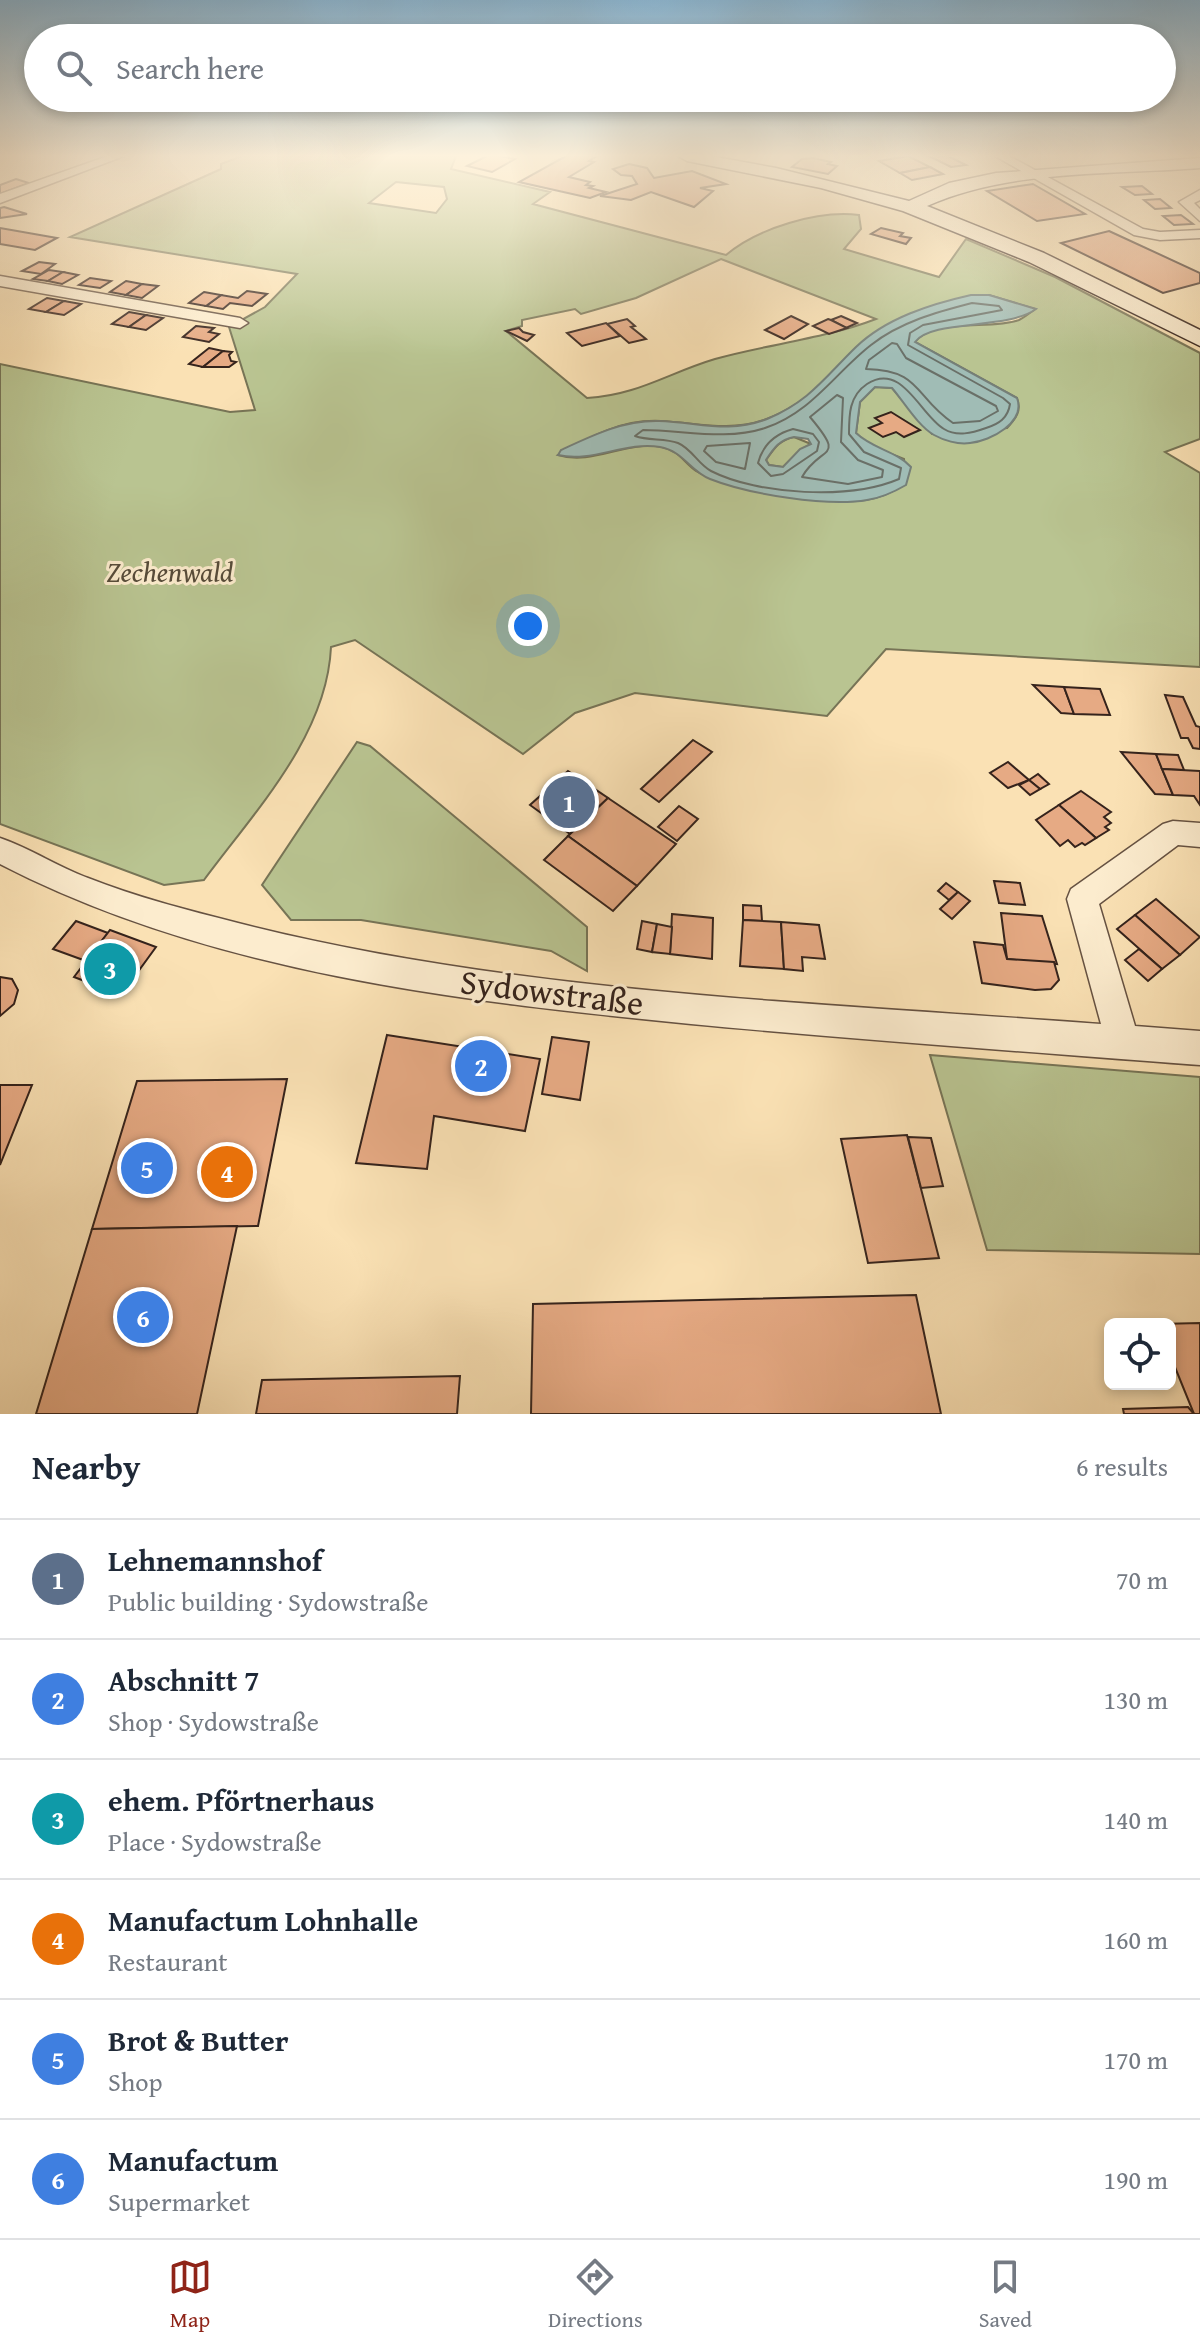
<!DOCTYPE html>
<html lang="en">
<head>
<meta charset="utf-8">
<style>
	body { margin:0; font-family:"Gentium Book Plus",serif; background:#f2f2f3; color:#1f2937 }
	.controls { position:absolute; right:24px; bottom:24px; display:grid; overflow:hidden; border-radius:12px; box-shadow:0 4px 12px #0003 }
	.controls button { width:72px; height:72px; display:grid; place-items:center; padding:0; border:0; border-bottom:2px solid #e0e1e3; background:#fff; color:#1f2937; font:40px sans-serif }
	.you { position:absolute; left:528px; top:626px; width:28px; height:28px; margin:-20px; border:6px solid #fff; border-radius:50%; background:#1a73e8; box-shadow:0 0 0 12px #1a73e833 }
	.badge { display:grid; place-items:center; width:52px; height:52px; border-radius:50%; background:#8f2418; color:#fff; font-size:26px; font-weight:700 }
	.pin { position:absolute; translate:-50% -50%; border:4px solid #fff; box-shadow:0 2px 8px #0006 }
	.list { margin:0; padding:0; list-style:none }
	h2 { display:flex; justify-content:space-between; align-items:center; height:104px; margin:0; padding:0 32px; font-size:34px }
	h2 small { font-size:26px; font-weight:400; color:#747a83 }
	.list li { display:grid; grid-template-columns:52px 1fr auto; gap:24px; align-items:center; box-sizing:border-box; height:120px; padding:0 32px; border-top:2px solid #e0e1e3 }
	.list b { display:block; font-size:30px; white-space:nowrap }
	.list p { margin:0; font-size:26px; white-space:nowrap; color:#747a83 }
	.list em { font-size:26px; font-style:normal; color:#747a83 }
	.icon { flex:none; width:44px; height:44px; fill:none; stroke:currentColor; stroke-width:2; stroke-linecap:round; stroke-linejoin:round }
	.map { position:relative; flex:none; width:1200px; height:1414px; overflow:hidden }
	.search { position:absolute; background:#fff; box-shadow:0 4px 12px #0003; left:24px; right:24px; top:24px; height:88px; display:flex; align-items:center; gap:20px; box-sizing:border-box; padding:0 28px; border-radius:44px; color:#747a83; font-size:30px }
	.sheet { height:824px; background:#fff }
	nav { display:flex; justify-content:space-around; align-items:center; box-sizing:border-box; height:112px; border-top:2px solid #e0e1e3; background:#fff; font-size:22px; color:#747a83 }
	nav a { display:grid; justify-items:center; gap:4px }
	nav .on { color:#8f2418 }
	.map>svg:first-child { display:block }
	.green { fill:#b9c491; stroke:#777456; stroke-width:2; fill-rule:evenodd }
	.water { fill:#a0bcb5; stroke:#757f78; stroke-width:2; fill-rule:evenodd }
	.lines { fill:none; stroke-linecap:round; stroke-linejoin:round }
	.shore { stroke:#6a7068; stroke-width:2 }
	.building { fill:#e6aa84; stroke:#35231c; stroke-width:2 }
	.street-casing { stroke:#665242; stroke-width:3 }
	.secondary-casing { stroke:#35231c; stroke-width:3 }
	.street { fill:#fcecce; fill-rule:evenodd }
	.secondary { fill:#fcecce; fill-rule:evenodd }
	.labels { text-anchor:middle; stroke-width:6; stroke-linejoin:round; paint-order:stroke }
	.park-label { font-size:28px; font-style:italic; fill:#564b39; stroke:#fcecce }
	.near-street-label { font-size:34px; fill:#35231c; stroke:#fcecce }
</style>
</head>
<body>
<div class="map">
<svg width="1200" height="1414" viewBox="0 0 1200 1414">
	<rect width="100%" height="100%" fill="#fae1b4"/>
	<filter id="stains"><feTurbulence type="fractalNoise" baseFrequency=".0025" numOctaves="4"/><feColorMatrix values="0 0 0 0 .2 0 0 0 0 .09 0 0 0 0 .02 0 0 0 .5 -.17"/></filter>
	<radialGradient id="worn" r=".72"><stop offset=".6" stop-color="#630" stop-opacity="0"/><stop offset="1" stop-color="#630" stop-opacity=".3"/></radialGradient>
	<!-- green -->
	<g class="green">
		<path d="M242 156H456L451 169 550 192 533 204 726 255C758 228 818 210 859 215L861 229 844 249 939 277 966 239 1055 277 1200 353V439L1165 452 1200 473V667L886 649 827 716 635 693 575 713 523 754 355 640 331 647C327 736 255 811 204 880L164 885 0 824V364L230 412 255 410 229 327 265 307 297 274 70 237 221 169V164ZM396 182 444 187 447 199 436 213 369 203ZM721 259 876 319C824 339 768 344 715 359 668 373 638 395 587 398L506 331 522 326V320L575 309 581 314 636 298ZM989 295 1035 309C1030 313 1025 317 1019 320 994 330 932 318 915 342L1017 398C1022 411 1016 418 1007 428L932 434 892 388 875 387 860 402 856 433 869 445 904 459 906 484C893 492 881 498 866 500 831 506 727 490 696 471 683 462 680 451 662 447 626 440 593 466 558 455 591 436 622 419 661 421 698 423 728 432 764 420 790 411 816 392 835 372 843 364 850 352 859 345 897 313 941 302 989 295Z"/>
		<path d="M794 437 811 444 800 450 783 467 769 465 766 460C774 449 779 440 794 437Z"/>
		<path d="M357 742 370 746 587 927V971L551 951 361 920H291L262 885Z"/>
		<path d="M930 1055 1200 1077V1254L987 1250Z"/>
	</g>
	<!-- water -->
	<path class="water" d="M971 295H989L1036 309C1008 330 932 319 915 342L1017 398C1026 422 991 441 970 443 958 445 943 440 934 435 918 426 904 402 892 388L875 387 860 402 856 433C873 449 896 451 911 467L906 485C894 492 881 498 867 500 827 507 748 494 710 479 690 471 683 451 660 447 625 441 593 463 558 455L561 450C593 435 624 420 659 421 699 422 727 434 767 419 810 401 825 377 856 347 886 318 931 304 971 295ZM794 437 808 439 811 444 800 449 783 467 769 465 766 460C774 448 779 440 794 437Z"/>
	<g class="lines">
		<!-- shore -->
		<g class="shore">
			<path d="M972 303 999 306 1002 310 923 325 910 333 908 345 1003 398 1010 404C1008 418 999 424 986 428 972 433 957 437 944 429 920 415 902 361 867 384 849 396 849 415 849 434L864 452 901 468 899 479C850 500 758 495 711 471 698 464 692 449 678 443 664 438 649 441 635 436L643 430C683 430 726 441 765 428 811 413 835 373 871 345 900 322 937 312 972 303Z"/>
			<path d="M892 343 897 344 906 358 996 406 998 411 980 421 953 423C914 397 922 370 866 369L869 360Z"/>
			<path d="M837 395 843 398 841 442 858 460 883 470 882 477 848 484 802 477C821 444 847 461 810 417Z"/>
			<path d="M793 429 813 434 819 442 817 451 783 474 771 476 758 463C763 444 775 434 793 429Z"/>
			<path d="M750 443 745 469 716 462 704 451 707 446Z"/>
		</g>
	</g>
	<!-- building -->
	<g class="building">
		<path d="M487 156H499L515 159 492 172 467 166Z"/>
		<path d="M566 156H597L589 161 594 162 569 177 590 182 586 185 593 186 589 188 606 192 590 198 519 182Z"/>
		<path d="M908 156 930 167 900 173 879 161Z"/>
		<path d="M929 156H948L966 165 951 167Z"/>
		<path d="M813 158 831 162 828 164 837 166 828 174 792 167 802 159Z"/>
		<path d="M629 164 647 168 654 178 692 171 726 184 700 188 713 191 694 207 651 192 631 200 600 196 637 184 632 176 621 175 613 169Z"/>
		<path d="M930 167 943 174 912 180 900 173Z"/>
		<path d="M16 179 29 183 0 194V185Z"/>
		<path d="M1033 184 1085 214 1037 221 987 191Z"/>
		<path d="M1142 186 1152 194 1135 195 1122 187Z"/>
		<path d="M1160 199 1171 208 1155 209 1144 200Z"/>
		<path d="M4 207 17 211 27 214 0 218V208Z"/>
		<path d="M1181 215 1193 224 1174 225 1163 216Z"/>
		<path d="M0 228 57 238 35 250 0 244Z"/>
		<path d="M881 228 903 233 900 236 911 238 906 244 871 234Z"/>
		<path d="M1109 231 1200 273V283L1163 293 1061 243Z"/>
		<path d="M39 262 55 264 41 274 22 271Z"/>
		<path d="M49 270 63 272 48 281 33 279Z"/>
		<path d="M63 272 78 275 62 284 48 281Z"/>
		<path d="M90 278 111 281 100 288 79 285Z"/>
		<path d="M126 281 142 284 126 295 110 292Z"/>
		<path d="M142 284 158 286 142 298 126 295Z"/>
		<path d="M247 291 267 294 252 306 230 303 223 309 206 306 221 295 238 298Z"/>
		<path d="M204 292 221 295 206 306 189 303Z"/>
		<path d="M47 298 64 301 46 312 29 309Z"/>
		<path d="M64 301 81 304 64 315 46 312Z"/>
		<path d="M129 312 146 315 129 327 112 324Z"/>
		<path d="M146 315 163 318 146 330 129 327Z"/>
		<path d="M791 316 808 324 784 339 765 330Z"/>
		<path d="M841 316 857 323 846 328 831 320Z"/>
		<path d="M627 319 635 326 631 327 646 339 629 343 607 324Z"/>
		<path d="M828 319 831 320 847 328 829 334 813 326Z"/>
		<path d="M606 323 620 336 582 346 567 333Z"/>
		<path d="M196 326 214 328 209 332 219 334 209 342 183 337Z"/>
		<path d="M519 328 523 332 534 335 527 341 506 331Z"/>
		<path d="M209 348 223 351 203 367 189 364Z"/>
		<path d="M223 351 232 352 229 355 231 361 236 362 229 367H203Z"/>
		<path d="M891 412 920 430 904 437 896 432 883 437 869 428 882 423 875 418Z"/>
		<path d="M1033 685 1064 687 1074 714 1061 713Z"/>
		<path d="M1064 687 1100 689 1110 715 1074 714Z"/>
		<path d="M1165 695 1183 697 1196 726 1200 727V749L1193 748 1188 738H1181Z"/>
		<path d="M693 740 712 752 659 802 641 789Z"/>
		<path d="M1121 752 1156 754 1173 795 1155 794Z"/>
		<path d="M1156 754 1178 755 1184 770 1162 769Z"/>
		<path d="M1008 762 1029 780 1008 788 990 773Z"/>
		<path d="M1162 769 1200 771V805L1194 796 1173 795Z"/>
		<path d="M568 771 608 798 570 834 530 805Z"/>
		<path d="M1038 774 1049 784 1040 789 1029 780Z"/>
		<path d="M1029 780 1040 789 1030 795 1019 785Z"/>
		<path d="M1081 791 1111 812 1104 817 1111 823 1105 827 1109 830 1096 838 1059 805Z"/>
		<path d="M608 798 676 844 637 886 568 836Z"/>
		<path d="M1059 805 1096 838 1085 845 1082 843 1075 847 1068 840 1060 846 1036 820Z"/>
		<path d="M679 806 698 819 677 841 658 827Z"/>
		<path d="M568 836 637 886 613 911 544 860Z"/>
		<path d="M994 881 1020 883 1025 905 999 903Z"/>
		<path d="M946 883 958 892 949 900 938 891Z"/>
		<path d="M958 892 970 901 952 919 940 909Z"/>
		<path d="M1156 899 1200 937 1180 955 1135 915Z"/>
		<path d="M743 905 761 906 762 921 743 920Z"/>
		<path d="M1001 913 1042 916 1057 964 1007 959Z"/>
		<path d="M672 914 713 918 712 959 670 954Z"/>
		<path d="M1135 915 1180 955 1162 969 1117 929Z"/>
		<path d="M743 920 781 922 784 969 740 966Z"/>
		<path d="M76 921 108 933 86 961 53 949Z"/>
		<path d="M642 921 657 924 652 952 637 949Z"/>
		<path d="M781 922 819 925 825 959 802 957 803 971 784 969Z"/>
		<path d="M657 924 672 927 670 954 652 952Z"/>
		<path d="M110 930 156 947 121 995 74 977Z"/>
		<path d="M974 942 1003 945 1007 959 1054 962 1059 980 1051 989 1035 990 982 983Z"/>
		<path d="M1139 949 1162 969 1148 981 1125 960Z"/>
		<path d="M0 977 12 979 18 990 14 1004 0 1016Z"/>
		<path d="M387 1035 540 1059 525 1131 434 1116 427 1169 356 1163Z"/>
		<path d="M552 1037 589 1042 580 1100 542 1094Z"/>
		<path d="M287 1079 258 1226 92 1229 137 1081Z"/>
		<path d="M0 1085H32L0 1165Z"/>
		<path d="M907 1135 939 1258 868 1263 841 1139Z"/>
		<path d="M908 1137 931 1138 943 1186 921 1188Z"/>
		<path d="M237 1226 197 1414H36L92 1229Z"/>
		<path d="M916 1295 941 1414H531L533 1304Z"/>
		<path d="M1200 1323V1414H1194L1170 1355V1324H1159Z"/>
		<path d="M460 1376 457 1414H256L262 1380Z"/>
		<path d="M1188 1407 1194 1414H1124L1123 1409Z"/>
	</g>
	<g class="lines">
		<defs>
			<g id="street">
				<path d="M108 156H124L0 203V194Z"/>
				<path d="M995 156H1009L1143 229 1160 232 1200 230V238L1160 240 1134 235Z"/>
				<path d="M1200 190V200L1194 203 1200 209V221L1179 202Z"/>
				<path d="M0 276 240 318 248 323 240 328 0 286Z"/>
				<path d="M1173 821 1200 823V847L1178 845 1099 904 1135 1026 1200 1031V1065C1030 1052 861 1040 691 1024 458 1001 211 973 0 864V838C30 848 58 867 88 878 136 897 187 910 238 923 511 993 819 1003 1101 1024L1067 899 1071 889 1163 824Z"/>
			</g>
			<path id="secondary" d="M678 156H711L776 168 909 201 949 183 996 173 1200 158V168C1110 175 1010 169 927 206L1044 253 1200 330V346L1029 262 903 211 821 188 687 161Z"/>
		</defs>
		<!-- street casing -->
		<use href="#street" class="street-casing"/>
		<!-- secondary casing -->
		<use href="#secondary" class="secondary-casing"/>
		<!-- street -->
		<use href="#street" class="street"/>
		<!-- secondary -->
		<use href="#secondary" class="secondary"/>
	</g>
	<!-- sky -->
	<linearGradient id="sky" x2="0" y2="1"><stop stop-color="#8bb7d4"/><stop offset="0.44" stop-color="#fdf2dd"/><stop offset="1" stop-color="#fdf2dd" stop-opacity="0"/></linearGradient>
	<rect width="1200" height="354" fill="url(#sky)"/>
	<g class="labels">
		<!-- park labels -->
		<g class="park-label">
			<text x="170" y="582">Zechenwald</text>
		</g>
		<!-- near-street labels -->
		<g class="near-street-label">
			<text transform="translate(552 992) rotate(7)" y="12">Sydowstraße</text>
		</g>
	</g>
	<rect width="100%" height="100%" filter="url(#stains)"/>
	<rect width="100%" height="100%" fill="url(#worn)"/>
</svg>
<div class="controls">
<button><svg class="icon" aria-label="locate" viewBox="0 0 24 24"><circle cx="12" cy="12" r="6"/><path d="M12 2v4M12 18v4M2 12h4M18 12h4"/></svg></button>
</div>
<div class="you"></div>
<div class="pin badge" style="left:569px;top:802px;background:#5c6f8a">1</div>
<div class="pin badge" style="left:481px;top:1066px;background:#3f7fe0">2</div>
<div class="pin badge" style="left:110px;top:969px;background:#0f9aa8">3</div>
<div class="pin badge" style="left:227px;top:1172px;background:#e8710a">4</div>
<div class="pin badge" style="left:147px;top:1168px;background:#3f7fe0">5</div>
<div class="pin badge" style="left:143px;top:1317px;background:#3f7fe0">6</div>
<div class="search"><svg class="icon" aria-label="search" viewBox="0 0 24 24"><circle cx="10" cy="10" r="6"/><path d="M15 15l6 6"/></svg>Search here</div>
</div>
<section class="sheet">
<h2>Nearby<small>6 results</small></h2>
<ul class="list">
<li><span class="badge" style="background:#5c6f8a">1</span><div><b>Lehnemannshof</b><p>Public building · Sydowstraße</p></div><em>70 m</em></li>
<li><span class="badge" style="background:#3f7fe0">2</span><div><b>Abschnitt 7</b><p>Shop · Sydowstraße</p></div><em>130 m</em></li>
<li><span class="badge" style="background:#0f9aa8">3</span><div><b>ehem. Pförtnerhaus</b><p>Place · Sydowstraße</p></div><em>140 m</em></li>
<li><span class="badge" style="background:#e8710a">4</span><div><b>Manufactum Lohnhalle</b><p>Restaurant</p></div><em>160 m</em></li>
<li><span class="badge" style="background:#3f7fe0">5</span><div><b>Brot &amp; Butter</b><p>Shop</p></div><em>170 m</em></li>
<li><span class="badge" style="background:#3f7fe0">6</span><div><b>Manufactum</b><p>Supermarket</p></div><em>190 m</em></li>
</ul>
</section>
<nav>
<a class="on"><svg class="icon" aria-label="map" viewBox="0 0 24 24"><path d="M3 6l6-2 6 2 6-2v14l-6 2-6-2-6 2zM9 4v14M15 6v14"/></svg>Map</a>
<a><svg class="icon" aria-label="directions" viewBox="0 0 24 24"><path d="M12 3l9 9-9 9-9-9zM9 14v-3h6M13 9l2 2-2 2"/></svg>Directions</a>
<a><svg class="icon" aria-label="saved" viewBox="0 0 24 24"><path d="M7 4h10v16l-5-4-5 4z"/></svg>Saved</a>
</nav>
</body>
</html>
